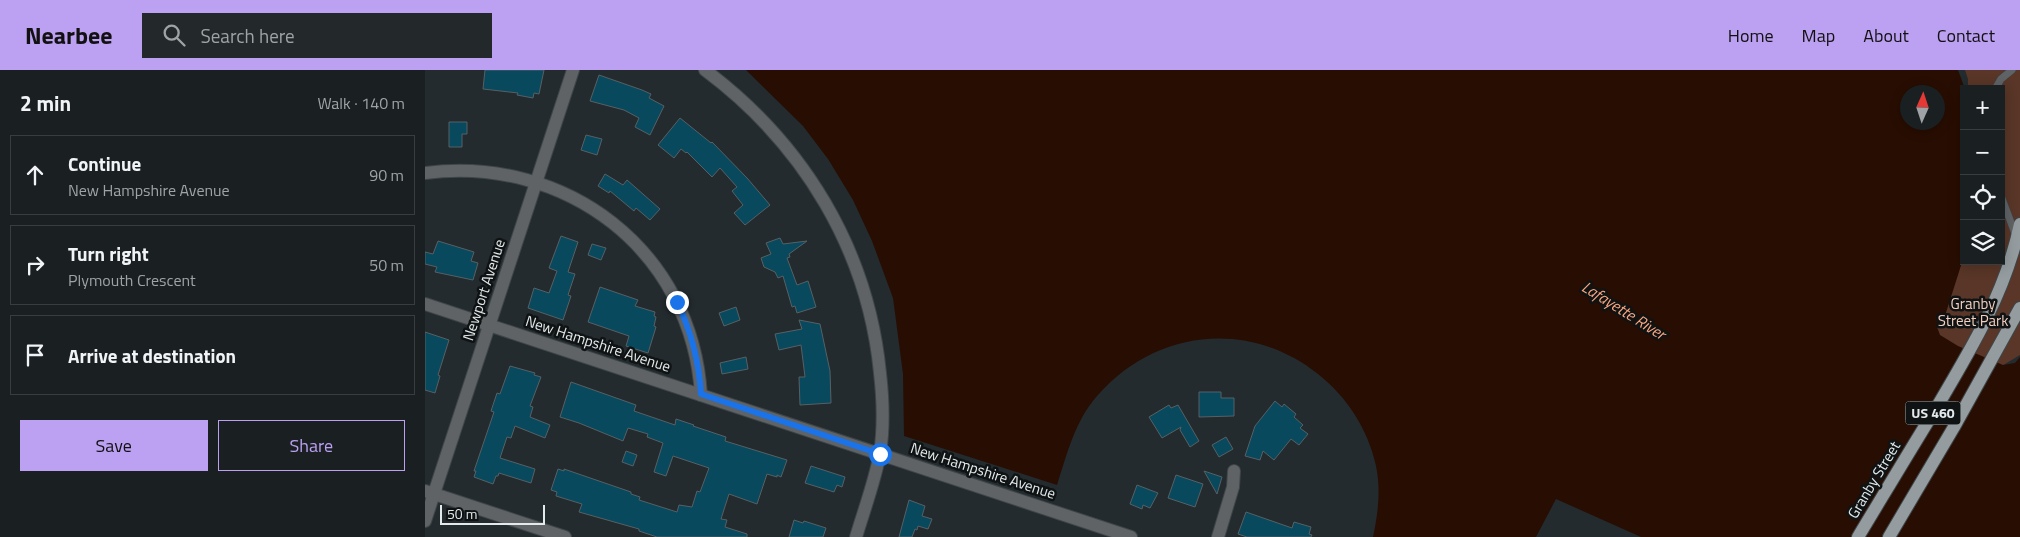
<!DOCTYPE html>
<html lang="en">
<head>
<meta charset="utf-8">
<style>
	body { margin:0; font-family:"Titillium Web",sans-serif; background:#23282a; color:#f1f3f6 }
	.controls { position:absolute; right:15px; top:15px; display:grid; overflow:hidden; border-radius:0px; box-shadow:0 2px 12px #0003 }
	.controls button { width:45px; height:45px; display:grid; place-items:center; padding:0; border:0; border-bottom:1px solid #383e40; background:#1a2022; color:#f1f3f6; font:25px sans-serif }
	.compass { position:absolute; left:1475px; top:15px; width:45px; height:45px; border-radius:50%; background:#1a2022; box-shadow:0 2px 12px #0003; rotate:3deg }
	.scale { position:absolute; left:15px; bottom:12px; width:105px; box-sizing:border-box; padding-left:5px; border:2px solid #e4eaec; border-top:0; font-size:14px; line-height:18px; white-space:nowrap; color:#e4eaec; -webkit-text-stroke:4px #0f1314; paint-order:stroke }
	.stop { position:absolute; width:15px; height:15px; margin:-11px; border:4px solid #1a73e8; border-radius:50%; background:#fff }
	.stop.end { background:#1a73e8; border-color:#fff; box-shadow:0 1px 5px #0008 }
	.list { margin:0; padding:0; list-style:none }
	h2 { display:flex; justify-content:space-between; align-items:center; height:65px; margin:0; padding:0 20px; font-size:21px }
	h2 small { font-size:16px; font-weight:400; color:#9fa3a5 }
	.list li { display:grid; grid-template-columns:32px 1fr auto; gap:15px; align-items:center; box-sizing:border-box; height:80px; margin:0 10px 10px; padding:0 10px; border:1px solid #383e40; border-radius:0px }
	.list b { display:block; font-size:19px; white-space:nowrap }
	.list p { margin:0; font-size:16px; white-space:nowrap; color:#9fa3a5 }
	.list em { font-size:16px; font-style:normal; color:#9fa3a5 }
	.actions { display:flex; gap:10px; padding:15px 20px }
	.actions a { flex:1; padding:11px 0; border:1px solid #bca0f2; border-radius:0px; text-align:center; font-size:18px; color:#bca0f2 }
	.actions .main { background:#bca0f2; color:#111 }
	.icon { flex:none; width:28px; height:28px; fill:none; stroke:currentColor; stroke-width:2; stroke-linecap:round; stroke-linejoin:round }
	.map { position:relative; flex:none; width:1595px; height:467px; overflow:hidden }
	header { display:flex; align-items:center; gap:30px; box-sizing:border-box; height:70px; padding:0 25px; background:#bca0f2; color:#111 }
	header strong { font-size:24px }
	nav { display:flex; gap:28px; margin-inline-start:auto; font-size:18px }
	.search { width:350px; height:45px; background:#23282a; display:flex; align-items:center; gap:12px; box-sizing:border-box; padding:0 18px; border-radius:0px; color:#9fa3a5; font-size:19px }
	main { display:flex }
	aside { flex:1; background:#1a2022 }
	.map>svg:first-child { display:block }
	.green { fill:#593627 }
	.water { fill:#280d02; fill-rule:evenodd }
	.building { fill:#08495e; stroke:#576064 }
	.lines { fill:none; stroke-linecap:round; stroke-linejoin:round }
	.service-casing { stroke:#3e4649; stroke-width:8 }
	.minor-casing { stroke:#3e4649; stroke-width:14 }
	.primary-casing { stroke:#3e4649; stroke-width:14 }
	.service { stroke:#5f6365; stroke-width:7 }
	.minor { stroke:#5f6365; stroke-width:12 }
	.primary { stroke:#949ca0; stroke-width:12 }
	.route { stroke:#1a73e8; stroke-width:6 }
	.labels { text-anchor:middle; stroke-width:5; stroke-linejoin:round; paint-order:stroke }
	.shield { fill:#0f1314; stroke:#a4aaab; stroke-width:1 }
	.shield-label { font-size:14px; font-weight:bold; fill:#e4eaec }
	.street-label { font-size:15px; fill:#e4eaec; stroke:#0f1314 }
	.park-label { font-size:15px; fill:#f3cfbf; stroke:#0f1314 }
	.water-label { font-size:16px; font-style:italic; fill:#fea780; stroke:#0f1314 }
</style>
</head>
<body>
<header>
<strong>Nearbee</strong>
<div class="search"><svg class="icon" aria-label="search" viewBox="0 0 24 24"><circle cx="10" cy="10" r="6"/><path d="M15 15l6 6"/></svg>Search here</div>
<nav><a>Home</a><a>Map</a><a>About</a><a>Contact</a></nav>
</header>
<main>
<aside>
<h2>2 min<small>Walk · 140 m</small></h2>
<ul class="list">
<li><svg class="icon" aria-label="ahead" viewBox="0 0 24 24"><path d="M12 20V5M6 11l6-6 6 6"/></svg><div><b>Continue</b><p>New Hampshire Avenue</p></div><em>90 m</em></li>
<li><svg class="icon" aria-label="right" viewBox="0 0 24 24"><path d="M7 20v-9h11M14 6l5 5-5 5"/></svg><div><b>Turn right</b><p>Plymouth Crescent</p></div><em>50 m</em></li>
<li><svg class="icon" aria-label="arrive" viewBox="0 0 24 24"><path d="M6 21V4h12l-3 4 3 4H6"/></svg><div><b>Arrive at destination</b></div></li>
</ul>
<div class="actions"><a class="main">Save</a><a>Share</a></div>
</aside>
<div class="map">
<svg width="1595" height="467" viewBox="0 0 1595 467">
	<rect width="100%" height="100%" fill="#232b2e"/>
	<!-- green -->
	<path class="green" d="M1540 0H1595V285L1560 306 1503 257 1539 117V191H1576V19H1543V9Z"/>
	<!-- water -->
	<path class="water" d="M321 0H1533L1540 19 1539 186 1519 249 1512 257 1515 265 1533 276 1578 295 1590 293 1595 287V467H1216L1131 429 1111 467H948C953 444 956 420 951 396 943 359 922 327 893 304 824 249 730 259 672 326 650 351 642 384 632 415L479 366 478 304 468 228 447 171 428 130 403 89 378 56ZM1482 22H1512V52H1482Z"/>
	<!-- building -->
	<g class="building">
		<path d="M60 0H119L114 24 109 23 108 28 92 25 93 23 58 19Z"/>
		<path d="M174 5 217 20 226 24 224 28 239 36 225 65 210 57 214 48 199 40 165 31Z"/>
		<path d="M255 48 286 73 287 72 322 108 345 135 320 155 309 143 318 135 307 121 312 117 295 98 287 107 262 82 261 83 256 79 249 88 233 75Z"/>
		<path d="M24 52H42V64H37V77H24Z"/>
		<path d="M161 65 177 69 172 85 156 80Z"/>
		<path d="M180 104 198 115 202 110 235 139 225 150 211 138 209 141 185 121 184 123 173 116Z"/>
		<path d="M136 166 153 172 143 202 150 204 143 225 146 226 138 250 103 238 109 218 124 223 132 201 124 198Z"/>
		<path d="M355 168 358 174 382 171 364 184 365 187 362 188 372 215 383 211 391 237 372 243 370 236 367 237 358 206 353 208 350 202 339 197 336 188 346 184 341 173Z"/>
		<path d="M13 171 49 182 46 191 53 193 48 210 10 202 12 197 0 194V182L8 184Z"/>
		<path d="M167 174 181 178 176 190 163 185Z"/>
		<path d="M175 217 213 230 210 236 230 242 229 246 231 247 229 256 231 257 223 283 201 276 204 266 163 252Z"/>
		<path d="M311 237 315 250 299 256 294 243Z"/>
		<path d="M374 250 395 254 405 301 406 333 375 335 374 307H380L376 275 354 280 350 264 377 259Z"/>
		<path d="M0 262 24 270 13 305 15 306 10 323 0 320Z"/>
		<path d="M321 287 323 299 297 304 295 293Z"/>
		<path d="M85 296 110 303 109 305 116 307 105 336 108 337 105 347 125 355 120 368 90 356 86 368 82 367 75 388 110 399 106 413 74 403 73 406H71L68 414 49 407 51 401H49L69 342 66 341 72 323 75 324Z"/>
		<path d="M146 312 211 335 209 341 250 355 251 349 269 355 268 356 301 367 300 371 362 390 356 407 352 405V407L342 404 332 434 304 424 296 449 302 450 300 457 322 464V467H232L214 461V459L154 442 157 434 131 426 132 422 126 420 133 399 139 401V399L206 422V424L215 427 214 430 252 442 254 435 267 437 272 421 275 422 284 398 248 386 241 406 229 402 238 373 222 367 223 364 203 358 198 371 154 353 135 347Z"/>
		<path d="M774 322H796V328H809V346L774 347Z"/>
		<path d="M850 331 857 337 859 334 871 344 869 347 878 355 875 358 883 364 874 375 866 369 849 390 838 381 835 390 820 386 830 356Z"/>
		<path d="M744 335 746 338 753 335 774 371 765 377 755 360 756 357 737 368 724 347Z"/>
		<path d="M801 367 808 379 794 387 787 375Z"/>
		<path d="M201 381 212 385 208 396 197 392Z"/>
		<path d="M386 396 420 407 417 417 412 415 409 422 380 413Z"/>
		<path d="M779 401 797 407 792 424Z"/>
		<path d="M751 405 778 414 770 437 743 428Z"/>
		<path d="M712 415 733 423 725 438 718 435 717 439 705 434Z"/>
		<path d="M484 430 500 436 497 446 507 449 503 459 493 456 492 460 490 459 487 467H474Z"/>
		<path d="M821 442 867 458 869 452 886 457 884 464 887 465 886 467H822L813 464Z"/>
		<path d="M369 450 378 453 379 451 401 458 398 467H364Z"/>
	</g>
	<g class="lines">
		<defs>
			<g id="service">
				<path d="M1570 19 1576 9 1587 0"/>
				<path d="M1576 126 1591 166"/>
			</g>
			<g id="minor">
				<path d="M280 0C379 74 443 180 455 303 458 329 459 357 455 383 450 411 439 440 431 467"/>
				<path d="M0 103C141 85 267 180 276 325"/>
				<path d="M0 234 706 467"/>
				<path d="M0 421 140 467"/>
				<path d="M0 451 148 0"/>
				<path d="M793 467 808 417 809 401"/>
			</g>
			<g id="primary">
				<path d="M1433 467C1459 424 1484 382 1510 340 1545 281 1581 222 1595 154"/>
				<path d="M1464 467 1529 357 1595 238"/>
			</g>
		</defs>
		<!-- service casing -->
		<use href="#service" class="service-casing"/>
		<!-- minor casing -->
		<use href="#minor" class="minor-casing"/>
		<!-- primary casing -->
		<use href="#primary" class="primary-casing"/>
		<!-- service -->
		<use href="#service" class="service"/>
		<!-- minor -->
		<use href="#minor" class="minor"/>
		<!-- primary -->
		<use href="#primary" class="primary"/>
	</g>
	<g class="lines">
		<!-- route -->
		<path class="route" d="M252 232C267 263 274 291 276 324L455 384"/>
	</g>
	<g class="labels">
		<!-- shield labels -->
		<rect class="shield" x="1480.5" y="331.5" width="55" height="23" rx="4"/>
		<g class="shield-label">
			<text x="1508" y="348">US 460</text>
		</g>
		<!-- street labels -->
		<g class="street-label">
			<text transform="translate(59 220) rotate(-72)" y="5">Newport Avenue</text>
			<text transform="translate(173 274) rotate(18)" y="5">New Hampshire Avenue</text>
			<text transform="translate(558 401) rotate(18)" y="5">New Hampshire Avenue</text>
			<text transform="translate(1449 410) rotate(-59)" y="5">Granby Street</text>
		</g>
		<!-- park labels -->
		<g class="park-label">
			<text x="1548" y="239">Granby<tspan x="1548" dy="17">Street Park</tspan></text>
		</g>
		<!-- water labels -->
		<g class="water-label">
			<text transform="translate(1199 240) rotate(32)" y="6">Lafayette River</text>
		</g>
	</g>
</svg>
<div class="controls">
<button>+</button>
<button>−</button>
<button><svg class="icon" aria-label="locate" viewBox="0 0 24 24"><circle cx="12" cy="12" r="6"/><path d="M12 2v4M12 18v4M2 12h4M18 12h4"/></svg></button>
<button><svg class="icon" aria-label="layers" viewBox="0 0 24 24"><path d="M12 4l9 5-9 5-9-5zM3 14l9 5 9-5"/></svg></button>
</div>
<svg class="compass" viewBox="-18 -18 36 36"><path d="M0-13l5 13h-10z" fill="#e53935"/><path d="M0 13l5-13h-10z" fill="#9fa3a5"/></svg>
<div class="scale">50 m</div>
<div class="stop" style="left:455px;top:384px"></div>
<div class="stop end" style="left:252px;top:232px"></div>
</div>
</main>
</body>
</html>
